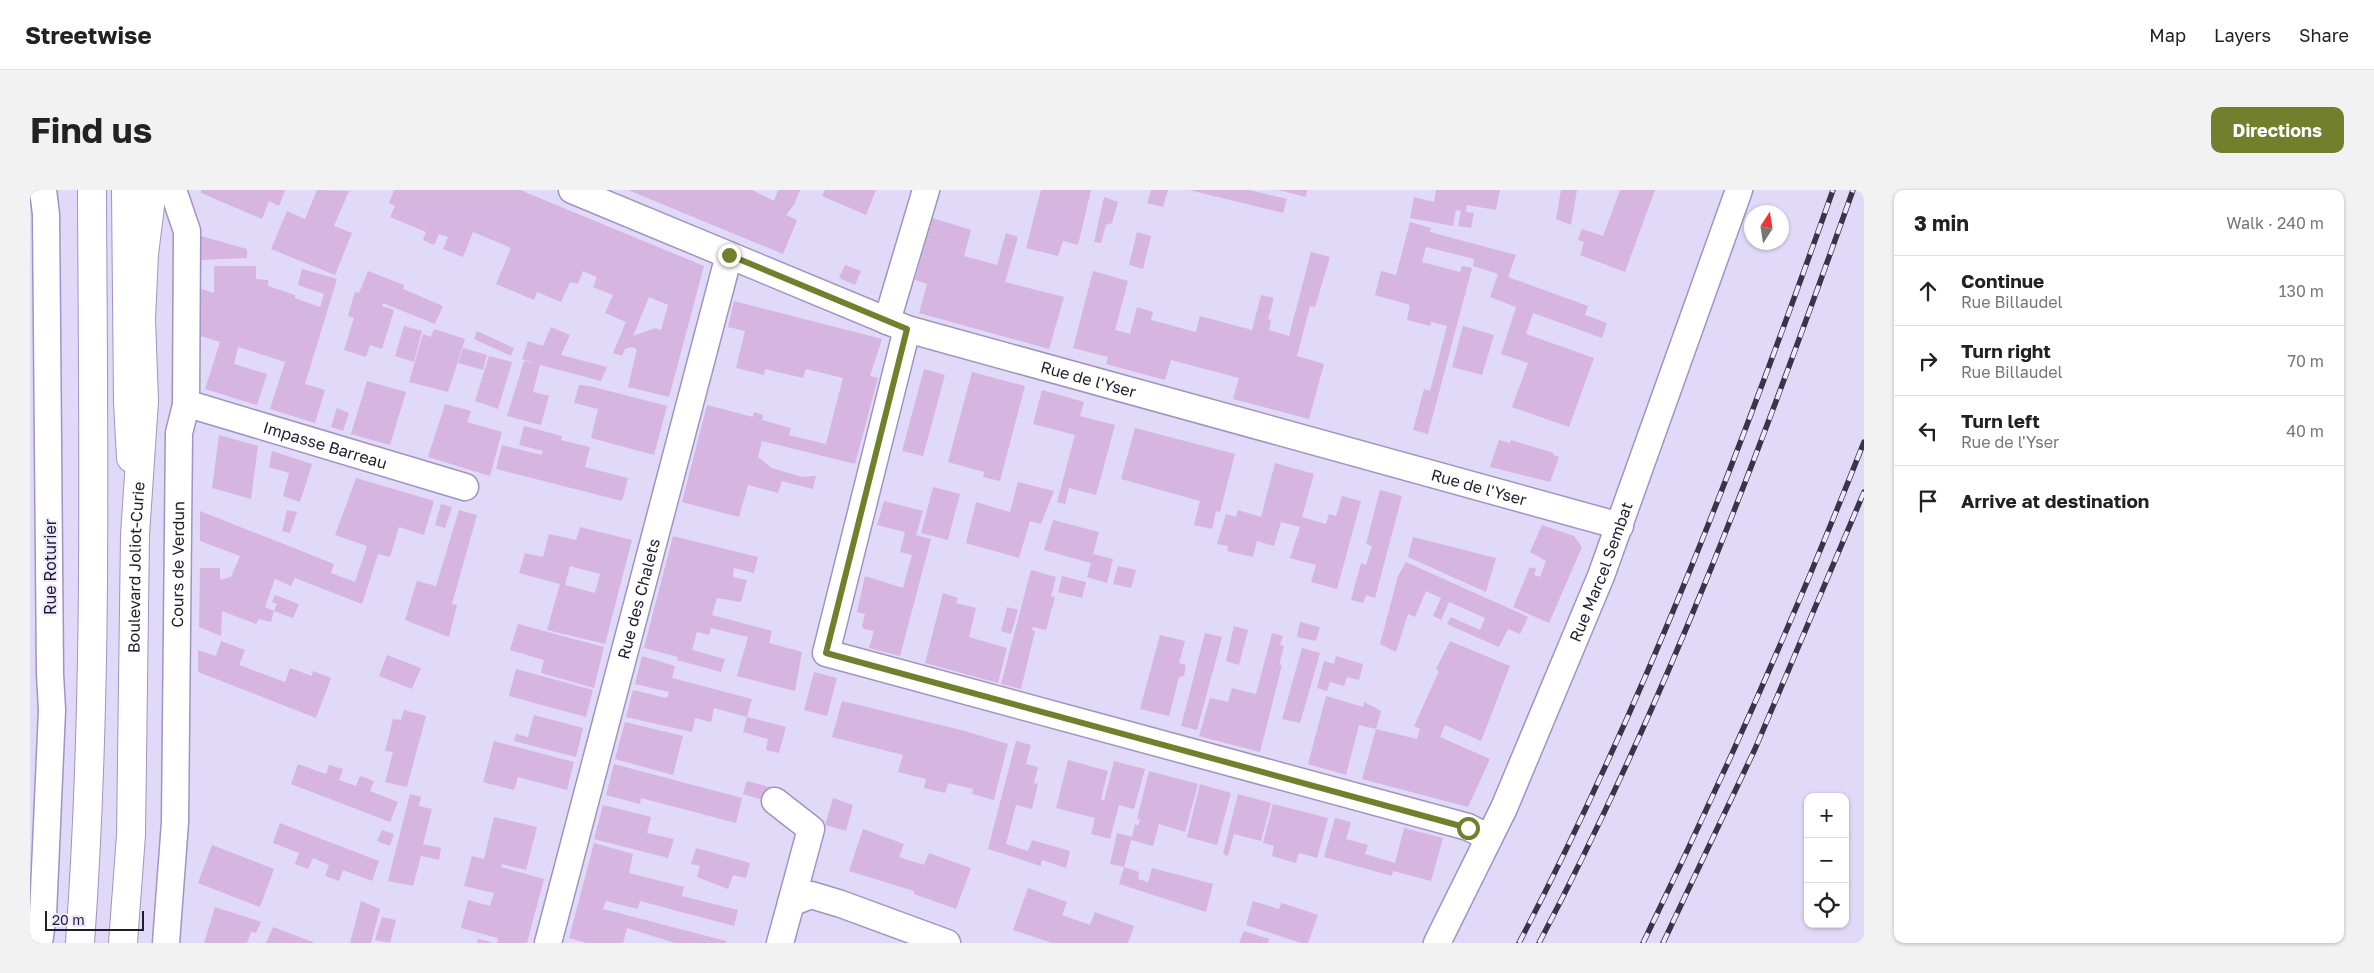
<!DOCTYPE html>
<html lang="en">
<head>
<meta charset="utf-8">
<style>
	body { margin:0; font-family:"Golos Text",sans-serif; background:#f2f2f2; color:#222 }
	.controls { position:absolute; right:15px; bottom:15px; display:grid; overflow:hidden; border-radius:10px; box-shadow:0 1px 4px #0004 }
	.controls button { width:45px; height:45px; display:grid; place-items:center; padding:0; border:0; border-bottom:1px solid #e0e0e0; background:#fff; color:#222; font:25px sans-serif }
	.compass { position:absolute; left:1714px; top:15px; width:45px; height:45px; border-radius:50%; background:#fff; box-shadow:0 1px 4px #0004; rotate:12deg }
	.scale { position:absolute; left:15px; bottom:12px; width:99px; box-sizing:border-box; padding-left:5px; border:2px solid #221c2f; border-top:0; font-size:14px; line-height:18px; white-space:nowrap; color:#221c2f; -webkit-text-stroke:4px #ede8fd; paint-order:stroke }
	.stop { position:absolute; width:15px; height:15px; margin:-11px; border:4px solid #727f2d; border-radius:50%; background:#fff }
	.stop.end { background:#727f2d; border-color:#fff; box-shadow:0 1px 5px #0008 }
	.list { margin:0; padding:0; list-style:none }
	h2 { display:flex; justify-content:space-between; align-items:center; height:65px; margin:0; padding:0 20px; font-size:21px }
	h2 small { font-size:16px; font-weight:400; color:#767676 }
	.list li { display:grid; grid-template-columns:32px 1fr auto; gap:15px; align-items:center; box-sizing:border-box; height:70px; padding:0 20px; border-top:1px solid #e0e0e0 }
	.list b { display:block; font-size:19px; white-space:nowrap }
	.list p { margin:0; font-size:16px; white-space:nowrap; color:#767676 }
	.list em { font-size:16px; font-style:normal; color:#767676 }
	.icon { flex:none; width:28px; height:28px; fill:none; stroke:currentColor; stroke-width:2; stroke-linecap:round; stroke-linejoin:round }
	.map { position:relative; flex:none; width:1834px; height:753px; overflow:hidden; border-radius:10px }
	header { display:flex; align-items:center; gap:30px; box-sizing:border-box; height:70px; padding:0 25px; background:#fff; border-bottom:1px solid #e0e0e0 }
	header strong { font-size:24px }
	nav { display:flex; gap:28px; margin-inline-start:auto; font-size:18px }
	.intro { display:flex; align-items:center; justify-content:space-between; box-sizing:border-box; height:120px; padding:0 30px }
	h1 { margin:0; font-size:35px }
	.button { padding:12px 22px; border-radius:10px; background:#727f2d; color:#fff; font-size:18px; font-weight:700 }
	main { display:flex; gap:30px; padding:0 30px }
	aside { flex:1; background:#fff; border-radius:10px; box-shadow:0 1px 4px #0004 }
	.map>svg:first-child { display:block }
	.building { fill:#d6b5e1; fill-rule:evenodd }
	.lines { fill:none; stroke-linecap:round; stroke-linejoin:round }
	.minor-casing { stroke:#a193c3; stroke-width:29 }
	.secondary-casing { stroke:#a193c3; stroke-width:30 }
	.primary-casing { stroke:#a193c3; stroke-width:30 }
	.minor { stroke:#fff; stroke-width:26 }
	.secondary { stroke:#fff; stroke-width:28 }
	.primary { stroke:#fff; stroke-width:28 }
	.rail-casing { stroke:#3a3449; stroke-width:5.5 }
	.rail { stroke:#ede8fd; stroke-width:4; stroke-dasharray:11; stroke-linecap:butt }
	.route { stroke:#727f2d; stroke-width:6 }
	.labels { text-anchor:middle; stroke-width:4; stroke-linejoin:round; paint-order:stroke }
	.street-label { font-size:16px; fill:#221c2f; stroke:#ede8fd }
</style>
</head>
<body>
<header>
<strong>Streetwise</strong>
<nav><a>Map</a><a>Layers</a><a>Share</a></nav>
</header>
<div class="intro"><h1>Find us</h1><a class="button">Directions</a></div>
<main>
<div class="map">
<svg width="1834" height="753" viewBox="0 0 1834 753">
	<rect width="100%" height="100%" fill="#e1d9f8"/>
	<!-- building -->
	<g class="building">
		<path d="M171 0H252L255 1 249 16 239 11 232 29 171 3Z"/>
		<path d="M287 0 319 1 304 36 322 43 305 85 241 59 257 21 275 29Z"/>
		<path d="M364 0H490L674 76 639 207 598 197 607 159 602 157 595 159 592 166 583 163 596 132 575 123 583 105 563 97 567 87 553 81 548 94 540 92 531 112 507 102 504 110 466 94 481 58 443 42 433 67 413 59 418 47 409 44 404 55 393 50 396 42 360 27 365 16 359 13ZM619 107 638 115 631 140 625 138 603 146Z"/>
		<path d="M598 0H722L744 11 748 0H770L764 15 756 25 767 30 753 64Z"/>
		<path d="M795 0H846L836 25 792 6Z"/>
		<path d="M1011 0H1061L1048 55 1033 51 1028 66 996 58Z"/>
		<path d="M1121 0H1138L1133 17 1117 13Z"/>
		<path d="M1159 0H1219L1257 9 1253 23Z"/>
		<path d="M1248 0H1277L1276 7Z"/>
		<path d="M1406 0H1470L1466 20 1437 15 1436 22 1444 23 1441 38 1428 36 1431 21 1426 20 1423 36 1380 28 1384 7 1404 12Z"/>
		<path d="M1531 0H1547L1541 35 1526 29Z"/>
		<path d="M1590 0H1625L1595 82 1550 65 1554 52 1548 50 1552 39 1573 46Z"/>
		<path d="M1074 7 1088 12 1082 33 1076 35 1071 53 1064 52Z"/>
		<path d="M902 28 941 40 934 66 967 75 976 43 988 47 975 92 1034 107 1019 159 889 123 897 94 885 90Z"/>
		<path d="M1380 32 1401 38 1400 42 1486 65 1478 87 1558 116 1555 125 1577 133 1572 148 1503 123 1496 144 1564 168 1539 237 1482 217 1498 173 1471 164 1486 117 1460 107 1468 84 1443 76 1444 69 1396 57 1392 72 1430 82 1432 76 1442 78 1398 244 1383 240 1394 199 1400 201 1417 136 1401 132 1400 136 1377 130 1380 115 1345 105 1351 81 1366 85Z"/>
		<path d="M1107 42 1121 46 1113 79 1099 75Z"/>
		<path d="M171 46 217 59V68L171 70Z"/>
		<path d="M1281 62 1300 67 1285 117 1280 116 1267 166 1294 174 1279 229 1203 209 1209 188 1141 170 1135 190 1076 174 1078 167 1043 158 1063 81 1098 91 1085 140 1100 144 1107 117 1123 122 1121 130 1166 142 1170 126 1222 140 1231 105 1244 108 1238 129 1241 130 1239 140 1259 146Z"/>
		<path d="M815 75 831 81 825 95 809 88Z"/>
		<path d="M184 76H226V89L238 90V96L265 105V108L290 117 294 104 268 95 272 79 307 89 275 194 295 200 285 233 240 219 255 172 208 157 204 174 237 184 227 215 175 199 190 152 171 146V99L184 103Z"/>
		<path d="M338 81 374 95 373 99 413 116 405 134 353 113 352 116 364 120 352 159 340 155 336 167 314 160 324 128 318 126 325 102 329 103Z"/>
		<path d="M704 111 852 149 840 186 848 188 825 274 732 251 728 267 742 278 772 287 786 286 783 299 752 291 748 303 718 295 709 327 652 312 677 215 723 227 724 222 733 225 732 230 761 238 759 245 796 254 813 188 776 179 773 188 735 179 734 185 706 178 715 141 698 137Z"/>
		<path d="M374 136 392 141 384 172 365 166Z"/>
		<path d="M1433 136 1464 145 1452 185 1422 177Z"/>
		<path d="M521 137 540 145 531 165 577 177 571 191 510 175 503 202 519 206 511 235 477 226 494 171 506 174 492 169 498 151 513 156Z"/>
		<path d="M404 139 435 149 418 202 379 192 393 144 401 147Z"/>
		<path d="M447 141 484 158 481 166 444 149Z"/>
		<path d="M433 158 457 165 453 180 428 173Z"/>
		<path d="M459 166 482 172 468 219 445 211Z"/>
		<path d="M894 179 915 185 893 266 872 261Z"/>
		<path d="M942 182 995 196 970 291 953 287 954 282 918 272Z"/>
		<path d="M337 191 376 202 360 255 321 244Z"/>
		<path d="M549 195 560 196 637 216 624 265 561 248 568 219 544 213Z"/>
		<path d="M1012 200 1054 212 1050 226 1085 235 1066 305 1039 298 1035 314 1027 312 1045 245 1003 234Z"/>
		<path d="M415 214 441 221 437 232 472 242 460 286 398 267Z"/>
		<path d="M307 218 319 223 313 241 301 237Z"/>
		<path d="M494 236 532 246 531 250 560 257 555 277 598 288 592 311 466 279 472 255 512 265 513 261 489 255Z"/>
		<path d="M1105 238 1205 264 1190 322 1186 321 1182 339 1164 335 1170 311 1091 289Z"/>
		<path d="M189 245 228 256 221 309 182 298Z"/>
		<path d="M1469 250 1480 253 1481 250 1524 263 1523 265 1529 267 1520 292 1460 277Z"/>
		<path d="M242 261 282 274 270 312 253 306 259 283 239 277Z"/>
		<path d="M1245 273 1284 284 1272 327 1296 334 1299 324 1306 326 1312 306 1331 311 1307 399 1281 392 1286 375 1260 368 1270 337 1251 332 1244 356 1227 351 1223 367 1197 361 1198 356 1187 354 1196 324 1206 327 1208 320 1231 327Z"/>
		<path d="M326 288 404 311 394 345 369 337 360 367 348 364 332 414 265 388 261 396 245 389 235 417 244 421 247 414 242 412 245 405 269 414 263 428 244 421 241 432 229 429 226 434 192 421 191 446 169 437 170 378H190V390L201 387 210 366 170 351V321L304 374 301 383 325 392 337 356 305 345Z"/>
		<path d="M988 292 1024 301 1011 334 1000 331 989 368 936 353 946 312 980 322Z"/>
		<path d="M903 297 930 304 918 350 891 343Z"/>
		<path d="M1350 300 1372 306 1345 408 1336 405 1333 413 1321 410 1331 373 1336 375 1342 356 1336 354Z"/>
		<path d="M854 311 893 321 886 345 901 349 870 466 839 458 844 441 834 439 832 436 835 424 827 422 835 386 873 398 882 365 870 362 875 342 847 335Z"/>
		<path d="M411 314 422 317 415 338 405 335Z"/>
		<path d="M257 320 267 322 260 343 252 341Z"/>
		<path d="M429 320 447 325 422 414 427 415 419 447 375 430 387 391 406 396Z"/>
		<path d="M1023 330 1069 342 1063 364 1083 369 1077 393 1057 387 1061 373 1014 360Z"/>
		<path d="M1512 335 1544 346 1552 357 1519 433 1483 417 1500 377 1506 379 1504 385 1510 387 1516 371 1500 362Z"/>
		<path d="M550 337 602 350 575 454 517 440 530 394 489 383 495 363 513 367 519 344 546 350ZM540 376 570 384 565 403 535 395Z"/>
		<path d="M643 346 728 367 724 383 704 378 703 387 717 390 711 412 687 408 682 425 742 441 739 453 772 462 765 501 707 486 718 447 681 438 679 445 667 442 662 460 695 469 691 482 647 470 648 467 614 458Z"/>
		<path d="M1383 347 1466 368 1456 402 1378 367Z"/>
		<path d="M1376 372 1498 427 1490 444 1478 439 1469 457 1446 447 1417 434 1421 427 1450 440 1455 428 1419 412 1411 430 1403 426 1411 408 1396 401 1385 427 1378 424 1366 462 1350 454 1368 386Z"/>
		<path d="M1088 376 1106 380 1101 398 1083 394Z"/>
		<path d="M1001 380 1026 387 1021 406 1025 407 1016 440 1003 437 1002 440 1005 441 991 499 971 494Z"/>
		<path d="M1032 386 1056 392 1052 408 1028 402Z"/>
		<path d="M913 403 928 408 926 413 946 418 939 447 977 458 968 493 895 473Z"/>
		<path d="M977 417 988 420 981 444 971 441Z"/>
		<path d="M1270 432 1290 437 1286 451 1267 447Z"/>
		<path d="M488 434 574 457 564 498 511 483 514 470 480 460Z"/>
		<path d="M1204 436 1218 440 1209 475 1196 471Z"/>
		<path d="M1175 443 1192 447 1167 540 1151 536Z"/>
		<path d="M1242 443 1253 446 1250 455 1254 456 1249 475H1252L1230 562 1169 546 1180 508 1198 512 1202 498 1226 504Z"/>
		<path d="M1130 445 1155 451 1149 473 1156 475 1154 486 1149 487 1139 526 1110 519Z"/>
		<path d="M191 451 215 460 209 475 255 492 260 478 282 486 283 481 301 488 286 528 168 482V460L186 466Z"/>
		<path d="M1420 451 1480 476 1451 551 1415 535 1410 547 1460 569 1438 617 1332 589 1346 539 1387 549 1390 539 1384 536 1409 481 1406 479Z"/>
		<path d="M1272 458 1290 463 1270 533 1252 529Z"/>
		<path d="M357 465 391 478 382 499 349 486Z"/>
		<path d="M612 466 645 476 642 488 722 509 717 527 684 518 681 532 665 528 662 542 596 527 603 500 636 508 638 506 639 502 605 494Z"/>
		<path d="M1306 466 1333 474 1329 490 1317 487 1314 496 1300 492 1297 501 1287 498 1294 471 1304 474Z"/>
		<path d="M486 479 563 500 556 527 479 506Z"/>
		<path d="M784 482 807 488 797 526 774 520Z"/>
		<path d="M1296 506 1333 517 1334 512 1351 521 1346 539 1329 535 1316 585 1278 574Z"/>
		<path d="M812 511 931 540 978 554 964 610 942 604 943 599 918 593 915 603 894 598 896 589 868 582 873 565 802 547Z"/>
		<path d="M374 520 396 526 377 597 355 592 363 562 355 561 363 529 371 530Z"/>
		<path d="M504 525 553 538 546 567 484 551 486 544 498 547Z"/>
		<path d="M717 527 756 537 749 563 736 560 738 549 713 542Z"/>
		<path d="M595 532 653 546 643 585 585 569Z"/>
		<path d="M464 551 544 572 537 600 488 587 484 600 453 592Z"/>
		<path d="M986 551 1001 555 996 574 1008 577 1004 593 1008 594 1002 619 986 615 976 654 998 661 1002 650 1040 661 1036 678 1012 670 1011 676 958 659Z"/>
		<path d="M1038 570 1078 581 1071 609 1074 611 1084 571 1115 579 1104 619 1089 615 1080 649 1061 644 1065 628 1026 618Z"/>
		<path d="M268 574 296 584 299 575 313 579 309 590 326 596 330 586 344 591 340 601 368 612 360 632 261 594Z"/>
		<path d="M584 574 712 608 706 633 611 608 610 614 576 605Z"/>
		<path d="M1119 581 1168 594 1155 642 1129 634 1123 656 1101 650 1094 677 1080 674 1087 643 1102 647 1105 634 1108 636 1110 630 1107 629Z"/>
		<path d="M717 591 740 597 737 611 713 604Z"/>
		<path d="M1170 594 1201 603 1187 655 1157 647Z"/>
		<path d="M380 604 391 607 389 616 402 619 393 654 411 658 409 670 391 666 383 696 358 691Z"/>
		<path d="M1208 604 1241 613 1231 651 1204 644 1198 666 1193 664Z"/>
		<path d="M803 608 823 615 816 641 795 635Z"/>
		<path d="M1243 614 1298 628 1287 668 1269 663 1266 673 1242 666 1244 656 1233 653Z"/>
		<path d="M573 615 621 627 617 643 644 649 638 668 564 649Z"/>
		<path d="M464 627 507 637 496 680 472 674 471 677 514 689 497 753H467L468 748 431 738 438 710 460 716 464 703 434 696 442 666 454 669Z"/>
		<path d="M1305 628 1321 632 1316 649 1338 655 1335 664 1365 673 1374 638 1413 648 1401 691 1363 681 1362 686 1294 667Z"/>
		<path d="M250 633 349 671 342 691 313 680 309 691 295 686 299 675 283 668 278 679 265 674 269 663 243 653Z"/>
		<path d="M833 639 874 654 869 667 894 675 899 663 941 678 926 719 884 704V701L819 681Z"/>
		<path d="M352 640 364 644 360 656 347 651Z"/>
		<path d="M564 653 603 664 599 683 654 697 652 706 708 720 704 736 610 711 608 719 576 711 573 719 696 751V753H645L597 738 593 753H557L539 748Z"/>
		<path d="M182 655 244 679 230 717 168 693Z"/>
		<path d="M666 658 720 673 716 688 703 685 698 699 667 687 670 676 661 674Z"/>
		<path d="M1094 677 1109 682 1108 689 1118 692 1122 678 1183 694 1176 722 1089 694Z"/>
		<path d="M998 698 1037 712 1032 725 1060 735 1065 722 1104 736 1098 753H1022L983 740Z"/>
		<path d="M331 711 350 719 341 753H320Z"/>
		<path d="M1223 711 1249 719 1251 713 1255 714 1288 725 1278 753H1271L1216 735Z"/>
		<path d="M185 717 231 732 226 743 221 742 217 753H174Z"/>
		<path d="M352 727 366 730 360 753 345 750Z"/>
		<path d="M243 737 285 753H236Z"/>
		<path d="M1214 741 1239 749 1238 753H1209Z"/>
		<path d="M448 749 461 752V753H447Z"/>
	</g>
	<g class="lines">
		<defs>
			<g id="minor">
				<path id="s1" d="M542 0 877 139 1590 336"/>
				<path d="M857 131 896 0"/>
				<path d="M877 139 796 463 1438 637 1459 648"/>
				<path id="s2" d="M156 215 165 216 435 297"/>
				<path d="M745 611 781 639 761 713"/>
				<path d="M9 753 13 725 22 520 20 484 16 24 13 0"/>
				<path id="s3" d="M136 753 145 632 149 243 156 215 157 41 143 0"/>
				<path id="s4" d="M518 753 699 65"/>
				<path d="M750 753 761 713 781 705 811 714 917 753"/>
				<path id="s5" d="M1407 753 1474 618 1571 386 1709 0"/>
			</g>
			<path id="secondary" d="M96 0 98 212 101 268"/>
			<g id="primary">
				<path d="M50 753C68 503 63 251 62 0"/>
				<path id="s6" d="M93 753 101 645 105 345 114 211 111 129 114 64 122 0"/>
			</g>
		</defs>
		<!-- minor casing -->
		<use href="#minor" class="minor-casing"/>
		<!-- secondary casing -->
		<use href="#secondary" class="secondary-casing"/>
		<!-- primary casing -->
		<use href="#primary" class="primary-casing"/>
		<!-- minor -->
		<use href="#minor" class="minor"/>
		<!-- secondary -->
		<use href="#secondary" class="secondary"/>
		<!-- primary -->
		<use href="#primary" class="primary"/>
		<defs>
			<g id="rail">
				<path d="M1489 753C1615 512 1712 256 1803 0"/>
				<path d="M1509 753C1636 512 1732 256 1823 0"/>
				<path d="M1613 753C1693 589 1767 422 1834 252"/>
				<path d="M1633 753 1725 559 1834 302"/>
			</g>
		</defs>
		<!-- rail casing -->
		<use href="#rail" class="rail-casing"/>
		<!-- rail -->
		<use href="#rail" class="rail"/>
	</g>
	<g class="lines">
		<!-- route -->
		<path class="route" d="M699 65 877 139 796 463 1438 638"/>
	</g>
	<g class="labels">
		<!-- street labels -->
		<g class="street-label">
			<text dy="6" stroke="none"><textPath href="#s1" startOffset="551">Rue de l'Yser</textPath></text>
			<text dy="6" stroke="none"><textPath href="#s2" startOffset="145">Impasse Barreau</textPath></text>
			<text dy="6" stroke="none"><textPath href="#s1" startOffset="956">Rue de l'Yser</textPath></text>
			<text dy="6" stroke="none"><textPath href="#s3" startOffset="379">Cours de Verdun</textPath></text>
			<text transform="translate(20 377) rotate(-90)" y="6">Rue Roturier</text>
			<text dy="6" stroke="none"><textPath href="#s6" startOffset="376">Boulevard Joliot-Curie</textPath></text>
			<text dy="6" stroke="none"><textPath href="#s5" startOffset="406">Rue Marcel Sembat</textPath></text>
			<text dy="6" stroke="none"><textPath href="#s4" startOffset="356">Rue des Chalets</textPath></text>
		</g>
	</g>
</svg>
<div class="controls">
<button>+</button>
<button>−</button>
<button><svg class="icon" aria-label="locate" viewBox="0 0 24 24"><circle cx="12" cy="12" r="6"/><path d="M12 2v4M12 18v4M2 12h4M18 12h4"/></svg></button>
</div>
<svg class="compass" viewBox="-18 -18 36 36"><path d="M0-13l5 13h-10z" fill="#e53935"/><path d="M0 13l5-13h-10z" fill="#767676"/></svg>
<div class="scale">20 m</div>
<div class="stop" style="left:1438px;top:638px"></div>
<div class="stop end" style="left:699px;top:65px"></div>
</div>
<aside>
<h2>3 min<small>Walk · 240 m</small></h2>
<ul class="list">
<li><svg class="icon" aria-label="ahead" viewBox="0 0 24 24"><path d="M12 20V5M6 11l6-6 6 6"/></svg><div><b>Continue</b><p>Rue Billaudel</p></div><em>130 m</em></li>
<li><svg class="icon" aria-label="right" viewBox="0 0 24 24"><path d="M7 20v-9h11M14 6l5 5-5 5"/></svg><div><b>Turn right</b><p>Rue Billaudel</p></div><em>70 m</em></li>
<li><svg class="icon" aria-label="left" viewBox="0 0 24 24"><path d="M17 20v-9H6M10 6l-5 5 5 5"/></svg><div><b>Turn left</b><p>Rue de l'Yser</p></div><em>40 m</em></li>
<li><svg class="icon" aria-label="arrive" viewBox="0 0 24 24"><path d="M6 21V4h12l-3 4 3 4H6"/></svg><div><b>Arrive at destination</b></div></li>
</ul>
</aside>
</main>
</body>
</html>
